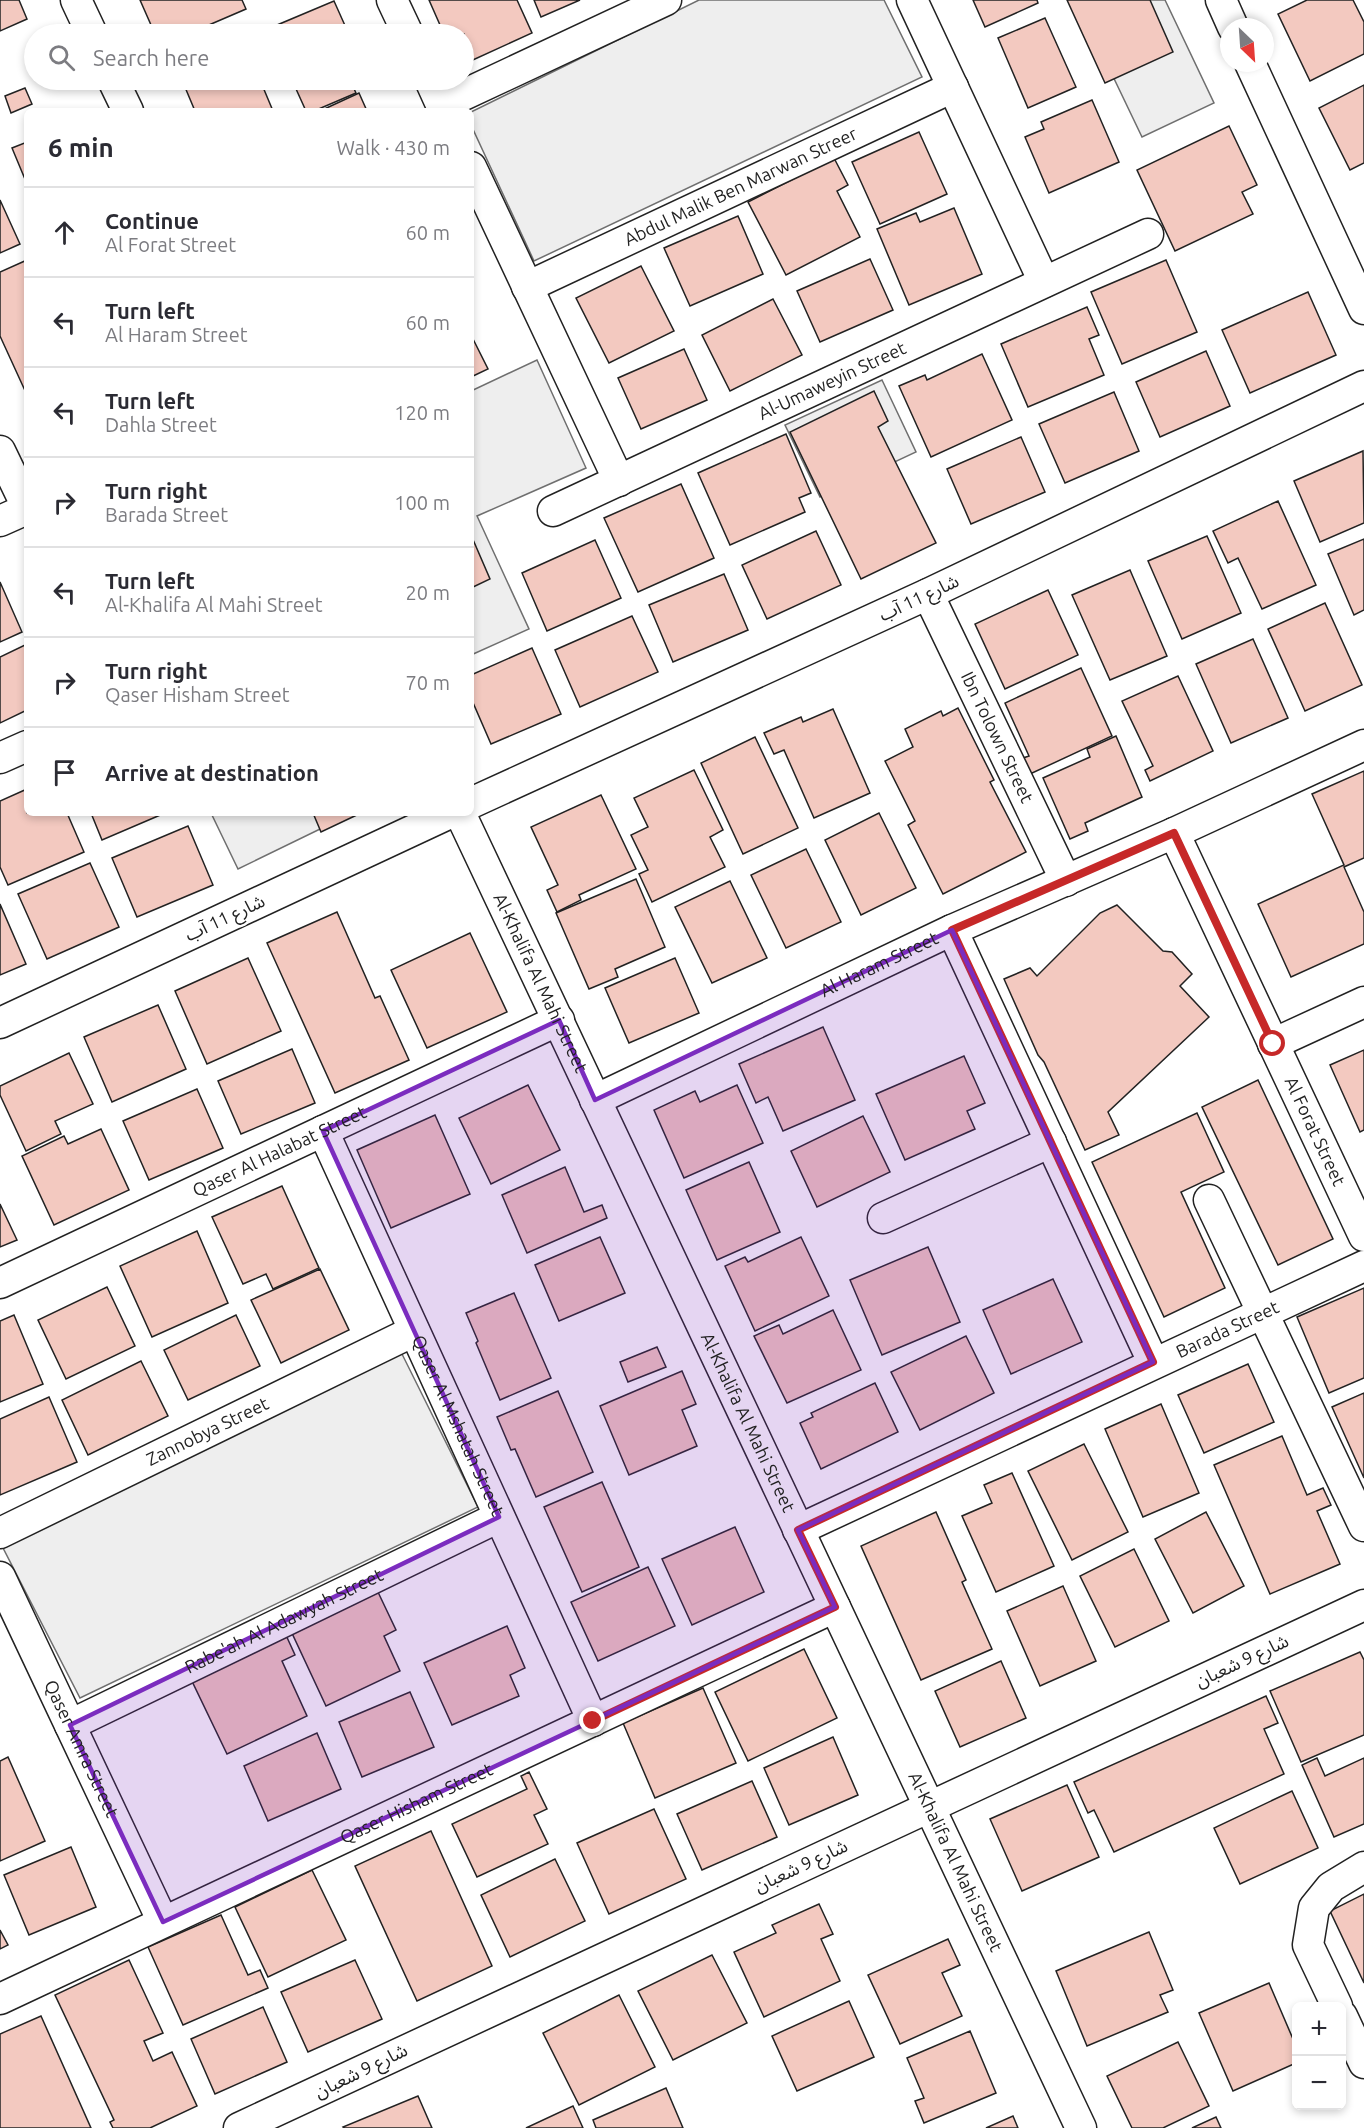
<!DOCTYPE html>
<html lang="en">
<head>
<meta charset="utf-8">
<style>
	body { margin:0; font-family:Ubuntu,"Noto Sans Arabic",sans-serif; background:#f7f7f7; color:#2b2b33 }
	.controls { position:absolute; right:18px; bottom:18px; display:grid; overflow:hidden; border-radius:9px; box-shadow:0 3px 9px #0003 }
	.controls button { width:54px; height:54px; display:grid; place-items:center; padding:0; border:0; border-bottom:2px solid #e1e1e2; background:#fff; color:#2b2b33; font:30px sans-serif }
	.compass { position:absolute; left:1220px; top:18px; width:54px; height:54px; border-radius:50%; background:#fff; box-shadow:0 3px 9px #0003; rotate:155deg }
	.stop { position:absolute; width:18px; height:18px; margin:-14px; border:4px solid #c62828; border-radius:50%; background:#fff }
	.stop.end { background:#c62828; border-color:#fff; box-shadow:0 2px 6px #0008 }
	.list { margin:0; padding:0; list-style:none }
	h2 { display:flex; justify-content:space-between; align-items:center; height:78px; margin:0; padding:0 24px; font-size:26px }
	h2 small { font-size:20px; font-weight:400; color:#7c7c81 }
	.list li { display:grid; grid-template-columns:39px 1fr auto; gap:18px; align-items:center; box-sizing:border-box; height:90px; padding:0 24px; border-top:2px solid #e1e1e2 }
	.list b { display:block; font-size:22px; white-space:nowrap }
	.list p { margin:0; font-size:20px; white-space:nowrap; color:#7c7c81 }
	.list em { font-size:20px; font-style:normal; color:#7c7c81 }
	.icon { flex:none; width:33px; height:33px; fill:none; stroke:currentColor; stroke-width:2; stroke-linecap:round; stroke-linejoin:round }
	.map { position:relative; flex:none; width:1364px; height:2128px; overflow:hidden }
	.search { position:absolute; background:#fff; box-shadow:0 3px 9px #0003; left:24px; top:24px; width:450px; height:66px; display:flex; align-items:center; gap:15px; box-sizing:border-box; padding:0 21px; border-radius:33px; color:#7c7c81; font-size:22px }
	.panel { position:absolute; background:#fff; box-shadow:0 3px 9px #0003; left:24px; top:108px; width:450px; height:708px; border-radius:9px }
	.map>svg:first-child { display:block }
	.green { fill:#eee; stroke:#6f6f6f; stroke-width:1.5 }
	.building { fill:#f3c9c0; stroke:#222; stroke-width:1.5 }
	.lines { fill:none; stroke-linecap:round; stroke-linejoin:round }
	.minor-casing { stroke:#222; stroke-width:33 }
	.minor { stroke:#fff; stroke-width:30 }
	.route { stroke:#c62828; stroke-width:8 }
	.marked { fill:#7b2cbf; fill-opacity:0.2; stroke:#7b2cbf; stroke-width:4.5; stroke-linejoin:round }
	.labels { text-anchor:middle; stroke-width:4.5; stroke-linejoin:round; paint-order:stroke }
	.street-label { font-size:18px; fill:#222; stroke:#fff }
</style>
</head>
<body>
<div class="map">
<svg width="1364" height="2128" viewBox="0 0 1364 2128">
	<rect width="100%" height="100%" fill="#fff"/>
	<!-- green -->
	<g class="green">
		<path d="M699 0H884L922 77 534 261 471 125V112Z"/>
		<path d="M1127 0H1165L1214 103 1142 137 1086 20Z"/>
		<path d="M537 360 586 468 477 516 529 629 471 655V391Z"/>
		<path d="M882 380 916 452 820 497 785 425Z"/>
		<path d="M211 813H353L238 869Z"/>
		<path d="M399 1348 478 1507 80 1698 0 1542Z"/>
	</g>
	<!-- building -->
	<g class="building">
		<path d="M0 0H19L27 19 0 31Z"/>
		<path d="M140 0H242L246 9 188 34H155Z"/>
		<path d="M429 0H517L532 33 464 64V34H444Z"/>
		<path d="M534 0H580L541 17Z"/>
		<path d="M973 0H1037L1038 3 985 27Z"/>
		<path d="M1067 0H1150L1173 52 1105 83Z"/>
		<path d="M1307 0H1353L1364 22V54L1310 81 1278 14Z"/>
		<path d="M334 1 347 30 337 34H273L270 28Z"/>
		<path d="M1045 18 1076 87 1028 108 998 38Z"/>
		<path d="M182 80H260L273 111H195Z"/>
		<path d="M292 80H350L356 93 314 111H306Z"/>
		<path d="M1364 85V163L1350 170 1319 108Z"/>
		<path d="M25 88 32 104 11 113 5 96Z"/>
		<path d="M359 93 367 111H320Z"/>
		<path d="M1092 100 1119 162 1049 193 1025 137 1044 129 1041 122Z"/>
		<path d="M1229 126 1257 185 1242 192 1253 214 1175 251 1137 170Z"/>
		<path d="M919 132 947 194 880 224 852 162Z"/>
		<path d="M27 142V184L12 148Z"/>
		<path d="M834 158 848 185 837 191 860 237 786 275 748 202Z"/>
		<path d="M0 200 20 244 0 253Z"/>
		<path d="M954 208 982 274 909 305 877 229 916 213 920 222Z"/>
		<path d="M738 216 763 274 690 306 664 248Z"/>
		<path d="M870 259 893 310 820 342 797 291Z"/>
		<path d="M27 260V395L0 336V272Z"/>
		<path d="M1166 260 1197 332 1122 364 1091 292Z"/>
		<path d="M641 266 674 331 609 363 576 298Z"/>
		<path d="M1308 292 1336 355 1250 393 1222 330Z"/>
		<path d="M773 299 802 355 730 391 702 335Z"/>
		<path d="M1087 307 1099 335 1089 339 1104 375 1028 407 1001 344Z"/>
		<path d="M471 335 488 369 471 377Z"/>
		<path d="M684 349 707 400 641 429 618 378Z"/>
		<path d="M1206 351 1230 406 1160 437 1136 382Z"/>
		<path d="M982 354 1012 420 931 457 899 386 925 375 927 380Z"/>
		<path d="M874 391 888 421 878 427 936 543 861 579 790 432Z"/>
		<path d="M1114 392 1139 451 1065 483 1039 424Z"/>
		<path d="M786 434 811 493 799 498 805 512 730 545 698 473Z"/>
		<path d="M1021 437 1045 492 971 524 947 469Z"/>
		<path d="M1363 451 1364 523 1320 542 1294 481Z"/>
		<path d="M681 484 714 558 638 592 604 518Z"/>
		<path d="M1278 501 1316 585 1262 609 1238 558 1228 563 1213 531Z"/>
		<path d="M816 531 841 585 767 619 742 565Z"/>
		<path d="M471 535 490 579 471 588Z"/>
		<path d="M1207 536 1241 613 1182 639 1148 561Z"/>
		<path d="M1364 539V610L1354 615 1328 554Z"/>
		<path d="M595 540 621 598 547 631 522 573Z"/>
		<path d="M1130 570 1167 656 1110 680 1072 595Z"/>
		<path d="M724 574 748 630 673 662 649 605Z"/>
		<path d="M0 582 22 632 0 642Z"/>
		<path d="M1048 590 1078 655 1005 689 975 624Z"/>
		<path d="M1325 603 1362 685 1305 711 1268 629Z"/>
		<path d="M632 616 658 672 580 707 555 650Z"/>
		<path d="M1253 639 1288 718 1231 743 1196 664Z"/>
		<path d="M25 645 27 649V710L0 723V657Z"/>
		<path d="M532 648 561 714 491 744 471 698V675Z"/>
		<path d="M1081 668 1112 736 1030 774 1023 758 1029 756 1005 703Z"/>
		<path d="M1178 676 1213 751 1150 781 1145 770 1153 766 1122 701Z"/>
		<path d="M958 708 994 780 990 782 1026 852 943 894 908 825 915 821 885 761 913 747 905 729 941 711 943 716Z"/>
		<path d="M833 709 870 793 814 818 784 750 774 754 764 733 801 717 803 722Z"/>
		<path d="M1116 736 1142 797 1085 823 1088 831 1070 839 1043 778 1090 757 1087 749Z"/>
		<path d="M755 737 798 828 743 854 701 763Z"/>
		<path d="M694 770 723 830 710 837 725 867 652 902 639 874 648 870 631 835 648 827 634 798Z"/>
		<path d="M1364 771V858L1344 867 1364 912V944L1291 977 1258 904 1344 865 1312 794Z"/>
		<path d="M27 789V813H67L84 852 8 885 0 867V801Z"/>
		<path d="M601 795 636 869 579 895 581 900 557 912 547 890 558 885 531 827Z"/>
		<path d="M91 813H165L102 840Z"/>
		<path d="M313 813H361L321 832Z"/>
		<path d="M879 813 916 888 861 915 825 840Z"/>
		<path d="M188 826 213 885 137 917 112 858Z"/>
		<path d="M806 849 841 922 786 948 751 875Z"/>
		<path d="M90 863 119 927 47 959 18 894Z"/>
		<path d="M636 879 665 947 615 969 618 977 589 989 556 913Z"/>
		<path d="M730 881 767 958 712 983 675 907Z"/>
		<path d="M0 904 26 964 0 975Z"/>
		<path d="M1117 905 1163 951 1172 952 1192 974 1180 986 1209 1017 1108 1112 1119 1135 1085 1150 1044 1062 1038 1055 1004 979 1030 968 1037 976 1100 913Z"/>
		<path d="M337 912 375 998 380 996 409 1060 335 1093 267 943Z"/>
		<path d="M470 933 507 1012 427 1048 391 970Z"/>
		<path d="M248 958 281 1031 207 1064 175 991Z"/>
		<path d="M675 958 699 1013 629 1043 605 988Z"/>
		<path d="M158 1005 186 1069 112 1102 84 1037Z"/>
		<path d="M823 1027 855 1100 783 1131 768 1097 756 1103 739 1064Z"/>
		<path d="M292 1049 315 1103 241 1134 218 1081Z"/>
		<path d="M1364 1050V1130L1360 1132 1330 1065Z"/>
		<path d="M69 1053 93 1104 55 1121 61 1134 26 1151 0 1095V1086Z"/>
		<path d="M964 1056 985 1103 967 1111 975 1129 905 1160 876 1094Z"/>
		<path d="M1258 1080 1333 1239 1278 1265 1202 1107Z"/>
		<path d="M528 1085 560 1150 491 1184 459 1118Z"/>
		<path d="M737 1085 763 1143 684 1178 654 1110 695 1091 700 1102Z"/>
		<path d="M197 1089 223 1148 149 1180 123 1121Z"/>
		<path d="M1197 1113 1224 1172 1181 1192 1225 1288 1164 1317 1092 1162Z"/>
		<path d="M435 1115 470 1194 391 1228 357 1150Z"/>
		<path d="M863 1116 890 1172 817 1207 791 1151Z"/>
		<path d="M101 1129 129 1190 54 1225 22 1156 64 1136 68 1144Z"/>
		<path d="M749 1162 780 1232 717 1260 686 1190Z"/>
		<path d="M565 1167 584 1212 602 1205 607 1218 527 1253 502 1195Z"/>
		<path d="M282 1186 319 1268 273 1289 266 1274 243 1284 212 1217Z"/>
		<path d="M0 1204 17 1240 0 1247Z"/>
		<path d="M197 1231 228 1303 152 1337 120 1266Z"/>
		<path d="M600 1237 625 1293 559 1321 535 1265Z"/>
		<path d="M801 1237 829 1296 755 1331 725 1266 745 1257 748 1262Z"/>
		<path d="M928 1247 960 1322 882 1355 850 1280Z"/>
		<path d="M320 1269 349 1330 281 1363 251 1300Z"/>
		<path d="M1053 1279 1082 1342 1011 1374 983 1310Z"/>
		<path d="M107 1287 135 1346 66 1379 38 1320Z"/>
		<path d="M1364 1288V1378L1329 1393 1297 1317Z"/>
		<path d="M514 1293 551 1378 500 1400 476 1343 478 1341 466 1313Z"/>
		<path d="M833 1310 861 1370 787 1403 754 1336 779 1325 783 1334Z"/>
		<path d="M14 1315 43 1384 0 1402V1321Z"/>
		<path d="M236 1315 260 1366 188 1400 164 1350Z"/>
		<path d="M966 1336 994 1393 920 1430 891 1372Z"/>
		<path d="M657 1347 666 1367 628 1382 620 1362Z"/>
		<path d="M141 1361 168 1416 88 1455 62 1400Z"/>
		<path d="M1248 1364 1274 1422 1204 1453 1178 1395Z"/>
		<path d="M682 1371 696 1404 682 1410 697 1446 629 1475 600 1406Z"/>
		<path d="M875 1383 898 1432 821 1469 800 1423 813 1417 811 1413Z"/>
		<path d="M558 1391 593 1472 536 1497 515 1449 511 1450 497 1417Z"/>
		<path d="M1364 1393V1478L1332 1407Z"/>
		<path d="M49 1397 77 1462 0 1495V1419Z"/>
		<path d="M1161 1404 1199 1493 1143 1517 1105 1429Z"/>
		<path d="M1282 1436 1307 1495 1323 1488 1331 1505 1317 1511 1340 1564 1270 1594 1214 1465Z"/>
		<path d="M1084 1444 1128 1532 1072 1560 1028 1471Z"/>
		<path d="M1012 1473 1054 1566 996 1592 962 1516 992 1503 984 1485Z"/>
		<path d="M602 1482 639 1567 582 1592 544 1507Z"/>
		<path d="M936 1512 966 1580 962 1582 992 1649 921 1680 861 1546Z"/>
		<path d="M1206 1512 1244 1586 1193 1613 1155 1539Z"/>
		<path d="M735 1527 764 1592 692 1625 662 1559Z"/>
		<path d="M1134 1549 1169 1621 1115 1647 1080 1576Z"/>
		<path d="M648 1567 675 1626 598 1661 571 1602Z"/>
		<path d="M1063 1586 1096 1661 1040 1686 1007 1611Z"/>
		<path d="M377 1590 396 1630 384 1636 400 1671 326 1706 291 1631Z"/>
		<path d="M507 1626 525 1668 510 1675 519 1696 452 1725 424 1663Z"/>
		<path d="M285 1633 295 1655 282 1661 307 1716 227 1754 190 1677Z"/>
		<path d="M804 1649 837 1718 748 1761 715 1692Z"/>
		<path d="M1360 1652 1364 1660V1735L1301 1762 1270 1691Z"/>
		<path d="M1001 1661 1026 1718 960 1747 935 1691Z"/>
		<path d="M703 1688 736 1763 655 1798 623 1723Z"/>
		<path d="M410 1692 434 1747 362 1777 339 1722Z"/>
		<path d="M1266 1696 1278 1723 1264 1729 1284 1774 1114 1852 1094 1810 1088 1813 1074 1782Z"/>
		<path d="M317 1733 341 1789 268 1821 244 1766Z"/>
		<path d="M833 1737 858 1795 789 1825 764 1768Z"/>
		<path d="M8 1757 45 1841 0 1861V1761Z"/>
		<path d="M1317 1758 1325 1776 1364 1758V1824L1334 1837 1302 1765Z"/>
		<path d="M529 1772 547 1809 534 1815 548 1844 477 1877 452 1824 527 1789 521 1776Z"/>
		<path d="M752 1781 777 1837 702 1870 677 1814Z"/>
		<path d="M1067 1785 1099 1857 1022 1891 990 1819Z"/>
		<path d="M1292 1791 1318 1848 1240 1884 1214 1828Z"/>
		<path d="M654 1809 686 1879 609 1914 577 1843Z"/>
		<path d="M431 1831 492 1966 417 2001 355 1866Z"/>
		<path d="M71 1847 96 1907 29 1935 4 1875Z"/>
		<path d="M555 1859 585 1921 510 1957 481 1895Z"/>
		<path d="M312 1870 346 1940 268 1977 235 1907Z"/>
		<path d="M1364 1894V1983L1330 1911Z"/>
		<path d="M819 1904 833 1934 821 1939 840 1981 764 2017 734 1952 776 1933 772 1925Z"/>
		<path d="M221 1915 248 1975 260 1970 268 1988 183 2025 148 1947Z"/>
		<path d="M0 1930 8 1945 0 1949Z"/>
		<path d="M1149 1932 1173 1990 1160 1995 1168 2012 1087 2046 1056 1971Z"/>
		<path d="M948 1939 960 1965 942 1973 962 2016 900 2044 868 1975Z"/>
		<path d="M712 1955 747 2023 673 2060 638 1991Z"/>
		<path d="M129 1960 163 2033 144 2041 153 2061 172 2052 197 2106 150 2128H113L110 2122 114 2120 55 1995Z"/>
		<path d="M355 1960 382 2019 308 2052 281 1992Z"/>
		<path d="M1269 1983 1296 2046V2063L1233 2091 1199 2013Z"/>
		<path d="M619 1995 655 2067 579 2105 543 2033Z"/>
		<path d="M849 2001 874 2057 797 2091 772 2036Z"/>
		<path d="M263 2007 287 2062 215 2094 191 2039Z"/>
		<path d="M41 2016 91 2128H0V2034Z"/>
		<path d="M970 2031 996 2093 924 2123 915 2101 924 2098 907 2058Z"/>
		<path d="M1178 2042 1209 2106 1163 2128H1132L1107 2076Z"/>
		<path d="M666 2088 683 2128H596L593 2120Z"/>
		<path d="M418 2096 432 2128H344L343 2127Z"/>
		<path d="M573 2106 583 2128H526Z"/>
		<path d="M1013 2116 1018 2128H986Z"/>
		<path d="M1216 2117 1221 2128H1192Z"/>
	</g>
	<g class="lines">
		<defs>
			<g id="minor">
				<path d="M76 0 92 34"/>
				<path d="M392 0 408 34"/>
				<path d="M912 0 1044 282"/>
				<path d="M1221 0 1233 27"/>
				<path d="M1250 63 1364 309"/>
				<path d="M113 80 128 111"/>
				<path d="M430 80 444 111"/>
				<path d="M442 105 666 0"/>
				<path d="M471 167 619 481"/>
				<path id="s1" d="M527 287 953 87"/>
				<path d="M0 451 27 507"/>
				<path id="s2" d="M553 511 1148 234"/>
				<path d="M0 521 27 509"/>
				<path id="s3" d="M928 594 1066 881"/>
				<path d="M0 758 27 746"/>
				<path d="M471 803 928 594 1364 386"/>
				<path id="s4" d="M460 813 1081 2128"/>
				<path id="s5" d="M1174 833 1364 1236"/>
				<path d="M952 930 1153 1362"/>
				<path d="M0 1023 450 813"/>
				<path d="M1273 1044 1364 1002"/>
				<path id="s6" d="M595 1100 952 930 1174 833 1364 745"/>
				<path id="s7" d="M323 1131 593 1721"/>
				<path d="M1209 1200 1364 1526"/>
				<path d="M883 1218 1051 1142"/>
				<path id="s8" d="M0 1283 559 1020"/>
				<path id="s9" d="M798 1530 1364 1266"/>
				<path id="s10" d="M0 1533 414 1331"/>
				<path id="s11" d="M0 1577 163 1922"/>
				<path id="s12" d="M70 1725 499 1517"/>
				<path id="s13" d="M0 1999 835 1607"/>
				<path d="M1337 2006 1308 1945 1314 1908 1331 1887 1364 1867"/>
				<path d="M1342 2016 1364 2063"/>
				<path d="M239 2128 1364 1605"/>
			</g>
		</defs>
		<!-- minor casing -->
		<use href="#minor" class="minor-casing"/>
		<!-- minor -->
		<use href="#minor" class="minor"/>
	</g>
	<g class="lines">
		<!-- route -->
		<path class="route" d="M593 1721 835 1607 798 1530 1153 1362 952 930 1174 833 1273 1044"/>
	</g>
	<!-- marked area -->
	<path class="marked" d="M952 930 1153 1362 798 1530 835 1607 163 1922 70 1725 499 1517 323 1131 559 1020 595 1100Z"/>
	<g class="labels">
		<!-- street labels -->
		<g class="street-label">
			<text dy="6" stroke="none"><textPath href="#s1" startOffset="236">Abdul Malik Ben Marwan Streer</textPath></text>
			<text dy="6" stroke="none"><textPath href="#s2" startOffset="308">Al-Umaweyin Street</textPath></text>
			<text transform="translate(919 598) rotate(-25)" y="6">شارع 11 آب</text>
			<text dy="6" stroke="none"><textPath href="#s3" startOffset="159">Ibn Tolown Street</textPath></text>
			<text transform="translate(225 918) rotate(-25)" y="6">شارع 11 آب</text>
			<text dy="6" stroke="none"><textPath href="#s6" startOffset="315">Al Haram Street</textPath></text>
			<text dy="6" stroke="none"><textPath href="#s4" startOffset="188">Al-Khalifa Al Mahi Street</textPath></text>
			<text dy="6" stroke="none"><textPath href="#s5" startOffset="330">Al Forat Street</textPath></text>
			<text dy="6" stroke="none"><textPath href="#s8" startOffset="309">Qaser Al Halabat Street</textPath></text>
			<text dy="6" stroke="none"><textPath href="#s9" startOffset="474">Barada Street</textPath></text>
			<text dy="6" stroke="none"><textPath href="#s4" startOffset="674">Al-Khalifa Al Mahi Street</textPath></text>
			<text dy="6" stroke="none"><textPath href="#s7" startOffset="324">Qaser Al Mshatah Street</textPath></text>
			<text dy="6" stroke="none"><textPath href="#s10" startOffset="231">Zannobya Street</textPath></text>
			<text dy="6" stroke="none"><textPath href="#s12" startOffset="238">Rabe'ah Al Adawyah Street</textPath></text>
			<text transform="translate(1242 1661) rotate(-25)" y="6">شارع 9 شعبان</text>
			<text dy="6" stroke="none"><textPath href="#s11" startOffset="190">Qaser Amra Street</textPath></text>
			<text dy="6" stroke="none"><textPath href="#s13" startOffset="460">Qaser Hisham Street</textPath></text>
			<text dy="6" stroke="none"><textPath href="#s4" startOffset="1160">Al-Khalifa Al Mahi Street</textPath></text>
			<text transform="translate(801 1866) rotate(-25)" y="6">شارع 9 شعبان</text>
			<text transform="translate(361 2071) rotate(-26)" y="6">شارع 9 شعبان</text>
		</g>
	</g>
</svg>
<div class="controls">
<button>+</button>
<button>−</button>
</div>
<svg class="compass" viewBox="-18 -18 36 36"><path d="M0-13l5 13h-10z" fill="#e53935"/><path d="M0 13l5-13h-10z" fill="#7c7c81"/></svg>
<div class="stop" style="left:1273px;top:1044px"></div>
<div class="stop end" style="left:593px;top:1721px"></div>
<div class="search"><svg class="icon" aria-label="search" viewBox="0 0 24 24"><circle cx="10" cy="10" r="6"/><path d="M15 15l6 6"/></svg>Search here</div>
<section class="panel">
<h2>6 min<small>Walk · 430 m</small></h2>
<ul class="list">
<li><svg class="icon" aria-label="ahead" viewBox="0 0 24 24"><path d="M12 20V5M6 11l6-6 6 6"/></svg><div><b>Continue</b><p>Al Forat Street</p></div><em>60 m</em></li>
<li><svg class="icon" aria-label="left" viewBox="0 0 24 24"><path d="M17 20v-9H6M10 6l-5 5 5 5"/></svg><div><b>Turn left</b><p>Al Haram Street</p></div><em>60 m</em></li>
<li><svg class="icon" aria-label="left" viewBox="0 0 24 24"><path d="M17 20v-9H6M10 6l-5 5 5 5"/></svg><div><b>Turn left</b><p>Dahla Street</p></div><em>120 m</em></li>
<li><svg class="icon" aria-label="right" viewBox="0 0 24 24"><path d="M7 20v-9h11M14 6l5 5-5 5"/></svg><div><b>Turn right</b><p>Barada Street</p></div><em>100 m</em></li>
<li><svg class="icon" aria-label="left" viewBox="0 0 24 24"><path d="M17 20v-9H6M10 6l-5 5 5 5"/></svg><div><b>Turn left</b><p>Al-Khalifa Al Mahi Street</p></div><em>20 m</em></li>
<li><svg class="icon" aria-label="right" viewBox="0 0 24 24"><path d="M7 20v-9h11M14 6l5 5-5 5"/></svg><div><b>Turn right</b><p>Qaser Hisham Street</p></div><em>70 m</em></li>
<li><svg class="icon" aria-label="arrive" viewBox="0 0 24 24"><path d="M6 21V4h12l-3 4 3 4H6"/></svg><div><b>Arrive at destination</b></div></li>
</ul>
</section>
</div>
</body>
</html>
